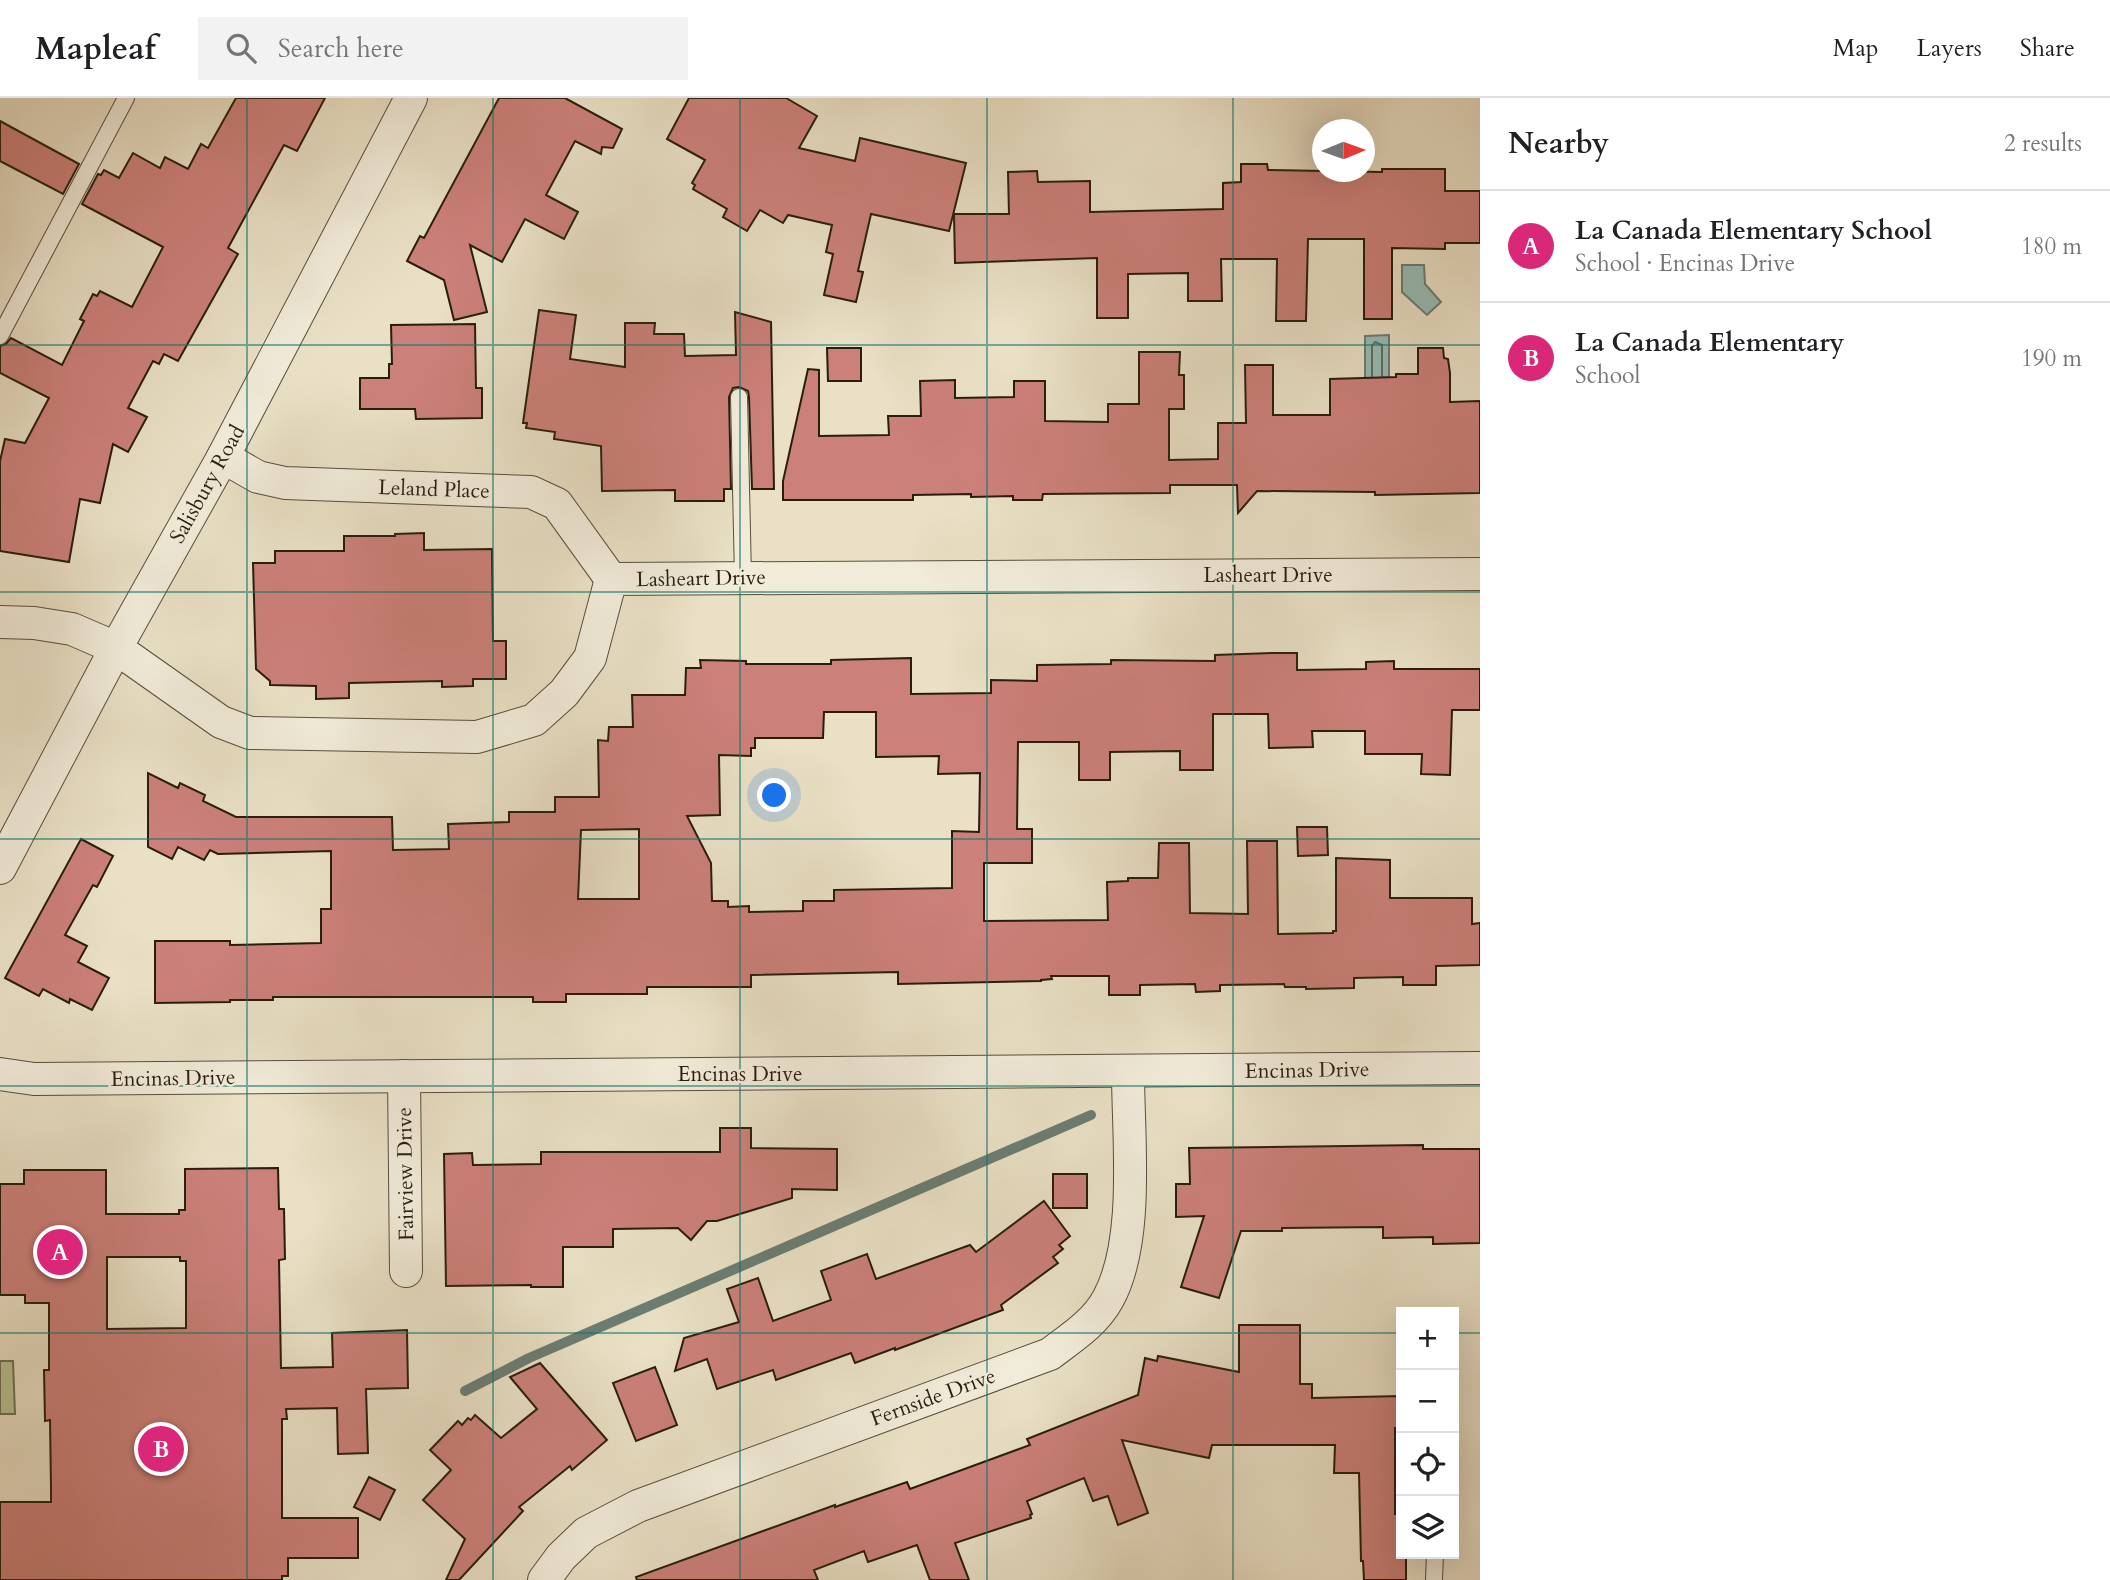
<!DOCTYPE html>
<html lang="en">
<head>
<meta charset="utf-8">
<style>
	body { margin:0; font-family:Cardo,serif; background:#f2f2f2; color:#202124 }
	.controls { position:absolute; right:21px; bottom:21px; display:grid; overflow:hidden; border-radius:0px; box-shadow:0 7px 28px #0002 }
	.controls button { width:63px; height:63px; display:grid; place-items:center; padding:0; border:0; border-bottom:2px solid #e0e0e0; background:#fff; color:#202124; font:35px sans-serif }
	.compass { position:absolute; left:1312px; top:21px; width:63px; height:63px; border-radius:50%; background:#fff; box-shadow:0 7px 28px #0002; rotate:89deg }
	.you { position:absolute; left:775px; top:698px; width:24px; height:24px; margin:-18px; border:5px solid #fff; border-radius:50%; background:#1a73e8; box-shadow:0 0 0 10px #1a73e833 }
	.badge { display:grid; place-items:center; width:46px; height:46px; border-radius:50%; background:#db2777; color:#fff; font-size:23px; font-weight:700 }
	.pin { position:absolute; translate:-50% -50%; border:4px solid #fff; box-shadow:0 2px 7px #0006 }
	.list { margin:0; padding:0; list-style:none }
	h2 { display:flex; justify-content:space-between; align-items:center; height:91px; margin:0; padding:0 28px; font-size:30px }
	h2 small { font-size:23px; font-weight:400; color:#757577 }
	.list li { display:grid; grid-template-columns:46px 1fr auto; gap:21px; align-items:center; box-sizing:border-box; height:112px; padding:0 28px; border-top:2px solid #e0e0e0 }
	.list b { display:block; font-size:26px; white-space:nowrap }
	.list p { margin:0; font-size:23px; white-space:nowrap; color:#757577 }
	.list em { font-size:23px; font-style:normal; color:#757577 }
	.icon { flex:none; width:38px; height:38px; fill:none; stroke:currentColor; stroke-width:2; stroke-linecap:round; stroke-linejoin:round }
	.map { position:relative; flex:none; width:1480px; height:1482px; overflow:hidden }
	header { display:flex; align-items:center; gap:42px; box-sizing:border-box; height:98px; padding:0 35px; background:#fff; border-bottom:2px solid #e0e0e0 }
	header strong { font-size:33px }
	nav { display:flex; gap:38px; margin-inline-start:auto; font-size:24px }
	.search { width:490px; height:63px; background:#f2f2f2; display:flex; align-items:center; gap:18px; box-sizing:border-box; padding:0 24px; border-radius:0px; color:#757577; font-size:26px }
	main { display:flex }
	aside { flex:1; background:#fff }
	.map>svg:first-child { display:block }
	.green { fill:#b8c294; stroke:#707051; stroke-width:2 }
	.water { fill:#97bdb6; stroke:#6b7d73; stroke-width:2 }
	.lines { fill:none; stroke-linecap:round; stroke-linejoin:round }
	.shore { stroke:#606d62; stroke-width:2 }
	.stream { stroke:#6b7d73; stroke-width:10 }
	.building { fill:#cb8079; stroke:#291d0e; stroke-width:2; fill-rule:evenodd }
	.service-casing { stroke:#594e3c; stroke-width:18 }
	.minor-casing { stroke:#594e3c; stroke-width:34 }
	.service { stroke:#f1ebd9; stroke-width:16 }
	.minor { stroke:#f1ebd9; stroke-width:32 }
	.grid { fill:none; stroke:#0f766e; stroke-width:2; stroke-opacity:0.55 }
	.labels { text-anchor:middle; stroke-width:5; stroke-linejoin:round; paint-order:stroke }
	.street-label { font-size:21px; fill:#291d0e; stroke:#f1ebd9 }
</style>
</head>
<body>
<header>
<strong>Mapleaf</strong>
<div class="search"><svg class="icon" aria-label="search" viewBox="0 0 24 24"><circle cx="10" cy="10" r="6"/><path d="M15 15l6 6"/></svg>Search here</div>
<nav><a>Map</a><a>Layers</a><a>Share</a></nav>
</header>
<main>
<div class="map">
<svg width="1480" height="1482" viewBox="0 0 1480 1482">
	<rect width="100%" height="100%" fill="#e9e0c5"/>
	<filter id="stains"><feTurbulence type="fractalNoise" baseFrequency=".00286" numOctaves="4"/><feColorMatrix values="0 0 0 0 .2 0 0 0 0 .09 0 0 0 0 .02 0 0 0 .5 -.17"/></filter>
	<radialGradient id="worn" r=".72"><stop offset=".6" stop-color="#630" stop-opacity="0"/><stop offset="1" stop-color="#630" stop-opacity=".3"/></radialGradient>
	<!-- green -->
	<path class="green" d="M0 1263H13L15 1316H0Z"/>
	<!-- water -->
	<g class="water">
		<path d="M1402 167H1424L1425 186 1441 204 1427 217 1402 194Z"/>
		<path d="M1389 237V287L1365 288V238Z"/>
	</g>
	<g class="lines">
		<!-- shore -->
		<path class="shore" d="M1372 278V248L1375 244 1382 247V278"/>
		<!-- stream -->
		<path class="stream" d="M465 1293 529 1260 1091 1017"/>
	</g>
	<!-- building -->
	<g class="building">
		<path d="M236 0H325L297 53 284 47 228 150 238 156 178 263 164 256 159 266 153 263 128 310 147 319 128 354 113 346 100 405 80 401 69 464 0 453V363L5 341 25 345 49 300 0 275V248L6 246 11 240 62 267 84 223 80 221 93 196 97 198 100 193 132 209 163 149 82 106 98 76 101 77 104 72 119 80 133 55 160 70 165 59 188 71 201 46 208 50Z"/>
		<path d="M499 0H565L622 31 613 50 602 49 601 56 575 43 546 97 578 114 564 141 525 121 502 164 470 147 487 214 454 222 444 182 407 163 420 138 424 140Z"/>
		<path d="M689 0H786L817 18 799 50 855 63 860 40 966 65 949 133 871 116 858 173 863 174 856 204 824 197 833 156 826 154 832 127 788 117 783 125 760 112 747 133 723 119 727 111 693 91 695 87 692 85 705 62 667 41Z"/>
		<path d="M0 23 79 66 63 96 0 63Z"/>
		<path d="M1241 66H1267L1268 72 1382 74V71H1445V93H1480V145H1445V151L1392 150V221H1364V141H1308L1306 223H1276L1277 161H1221L1222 203H1188V175L1128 176V220H1097V160L955 165 954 116H1009L1008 74 1037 73 1038 84 1090 83V114L1223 111V85L1241 84Z"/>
		<path d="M539 212 576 217 570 261 625 269V225H655L654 236H684L685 258 736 257 735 214 771 224 774 391H752L749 299 748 293 739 289 733 290 729 299 731 391H724V403H675V392L602 393 601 348 554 341 555 334 526 330 527 325H523Z"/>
		<path d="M475 226 476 290H482V320L416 321 415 311H360V280H389V266H392L391 227Z"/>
		<path d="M827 250H861V283H828Z"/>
		<path d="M1418 250H1443L1444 260 1448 261 1450 275V304L1480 303V395L1375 397V394L1257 393 1238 415 1237 387H1170V395L1043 396 1042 402H1013V398L971 399V396L913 397V402H783V383L808 271 819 272V338L889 337 888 318H921L920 283 955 282V300L1014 299V283H1045V323L1108 324V306H1139V254H1180L1179 277H1184V311H1169V362L1218 361V325H1246L1245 267H1273V317H1330V281L1396 279V276H1418Z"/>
		<path d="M424 435V452L492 451 493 543H506V581H473V588L442 589V583L349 585V600L316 601V588L270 587V583L256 571 253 465H275V453H344V438H395V436Z"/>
		<path d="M1273 555H1297V572L1366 571V564L1394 563V571H1480V612H1452L1450 677 1421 676 1422 656H1365V633H1312L1313 649 1269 650 1268 616H1213V672H1180V653L1110 654V682H1079V644H1018L1017 731H1032V765H984V823L1108 822 1107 784 1128 783V780H1158L1159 745H1189L1190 815 1248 816 1247 743H1277L1278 836 1333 835V833H1336V760L1390 762V800H1472V826L1480 825V867L1436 868V887H1403V879L1354 880V890L1306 891V889H1285L1284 886 1220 887V893L1196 894 1195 886 1140 887V897H1109V878H1051L1052 881 1041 882V883L898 886V874L751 877V889H647V896H566V904H533V899H273V902H230V904L155 905V843H230V847L321 845V811H331V753L218 756 210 752 204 762 178 749 172 761 148 749V675L178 690 180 685 205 697 203 703 236 719H392L393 752 449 751 448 726 509 724V714H555V699H599L598 642 608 643 609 629H633L632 597H685L686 570H701L700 562 746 563V566H831V562L911 560V596L991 595V582L1037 583V567L1111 566V562L1215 563V557ZM824 614H876V659L939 658 938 676 980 675 979 734 952 733V790L834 792V803H803V813L749 814V808L728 809V803H712L711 765 687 718 720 717 719 657 751 658V650H755V640H823ZM639 731V801H578L581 732Z"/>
		<path d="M1297 729H1327L1328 757 1298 758Z"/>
		<path d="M81 741 113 758 97 789 93 787 65 837 87 848 78 864 109 880 92 912 70 901 69 905 43 891 39 898 5 880Z"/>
		<path d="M720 1030H751V1050L837 1051V1092L792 1091V1100L717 1123H707L691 1142 678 1130 613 1131V1149H563V1189H531V1187L446 1188 444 1056 472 1055 473 1067 541 1066V1054H720Z"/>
		<path d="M1423 1047V1051H1480V1145L1433 1146V1139L1383 1140V1129L1282 1130V1133H1241L1219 1200 1181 1189 1204 1118 1176 1119V1086H1190L1189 1050Z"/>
		<path d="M278 1070 279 1111H284L285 1161 279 1162 281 1270 333 1269 332 1235 407 1232 408 1290 366 1291 368 1355 338 1356 337 1310 286 1311 287 1321H282V1420H358V1460H288V1478H282V1482H0V1404H51V1390L50 1322 45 1323 44 1272H49V1205H25V1197H0V1086H24V1072H106V1116H179V1112H185V1071ZM107 1159H180V1163H186V1230L107 1231Z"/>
		<rect x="1053" y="1076" width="34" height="34"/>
		<path d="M1044 1103 1070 1138 1059 1147 1063 1151 1053 1159 1058 1165 1001 1207 1003 1212 895 1252V1250L855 1265 851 1255 776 1282 773 1272 717 1291 707 1261 675 1273 684 1240 739 1224 727 1191 758 1180 773 1223 831 1202 821 1173 867 1156 876 1181 970 1147 976 1154Z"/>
		<path d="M1239 1227H1300V1286H1312V1300L1401 1298V1330H1395V1416H1401V1456H1406V1482H1364L1363 1463H1361L1359 1375H1334L1335 1347H1212L1209 1360 1122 1342 1148 1415 1118 1427 1108 1398 1093 1403 1084 1380 1027 1403 1032 1416 1030 1417 1031 1420 955 1445 969 1482H930L917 1447 868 1464 864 1453 814 1472 818 1482H637L636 1479 835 1407V1409L907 1384 910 1391 1030 1347 1027 1341 1138 1297 1145 1260 1157 1263 1158 1258 1239 1274Z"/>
		<path d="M540 1265 607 1342 572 1372 570 1368 519 1409 523 1413 459 1482H446L465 1441 423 1402 451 1372 430 1352 458 1323 462 1327 468 1320 471 1322 475 1317 501 1340 537 1311 510 1279Z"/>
		<path d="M655 1269 677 1327 636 1343 613 1285Z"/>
		<path d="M369 1379 395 1392 380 1422 354 1409Z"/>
	</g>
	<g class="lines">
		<defs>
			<g id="service">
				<path d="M0 238 126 0"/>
				<path d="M739 299 743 479"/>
				<path d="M1434 1482 1435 1456"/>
			</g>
			<g id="minor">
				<path d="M223 359 258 379 285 385 531 394 557 406 611 481"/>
				<path d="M0 524 34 525 72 531 116 550 221 624 250 635 477 639 534 622 564 595 590 560 611 481 1480 476"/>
				<path d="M0 770 116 550 223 359 411 0"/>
				<path d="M0 976 34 981 1480 970"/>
				<path d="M404 978 406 1173"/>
				<path d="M544 1482 561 1459 586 1435 638 1408 1050 1256C1071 1240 1095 1225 1108 1201 1140 1143 1128 1040 1128 974"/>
			</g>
		</defs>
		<!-- service casing -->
		<use href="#service" class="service-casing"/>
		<!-- minor casing -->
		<use href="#minor" class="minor-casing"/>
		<!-- service -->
		<use href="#service" class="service"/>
		<!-- minor -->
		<use href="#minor" class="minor"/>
	</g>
	<!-- grid -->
	<path class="grid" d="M247 0V1482M493 0V1482M740 0V1482M987 0V1482M1233 0V1482M0 247H1480M0 494H1480M0 741H1480M0 988H1480M0 1235H1401M1454 1235H1480"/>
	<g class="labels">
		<!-- street labels -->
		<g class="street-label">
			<text transform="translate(207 386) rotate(-61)" y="7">Salisbury Road</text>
			<text transform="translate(434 391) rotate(2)" y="7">Leland Place</text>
			<text x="1268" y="484">Lasheart Drive</text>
			<text transform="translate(701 480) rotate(-1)" y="7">Lasheart Drive</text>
			<text transform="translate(1307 972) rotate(-1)" y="7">Encinas Drive</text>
			<text x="740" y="983">Encinas Drive</text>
			<text transform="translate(173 980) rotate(-1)" y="7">Encinas Drive</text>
			<text transform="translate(405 1076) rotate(-91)" y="7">Fairview Drive</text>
			<text transform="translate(933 1299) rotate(-20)" y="7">Fernside Drive</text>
		</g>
	</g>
	<rect width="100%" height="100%" filter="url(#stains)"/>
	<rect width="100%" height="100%" fill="url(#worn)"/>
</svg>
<div class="controls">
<button>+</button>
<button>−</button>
<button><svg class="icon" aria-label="locate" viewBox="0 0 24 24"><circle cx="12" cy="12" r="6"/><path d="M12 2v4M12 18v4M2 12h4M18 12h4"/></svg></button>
<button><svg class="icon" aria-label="layers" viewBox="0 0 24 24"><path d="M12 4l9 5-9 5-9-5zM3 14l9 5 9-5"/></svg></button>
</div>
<svg class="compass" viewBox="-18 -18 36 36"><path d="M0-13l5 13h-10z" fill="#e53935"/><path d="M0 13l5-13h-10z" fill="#757577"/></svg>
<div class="you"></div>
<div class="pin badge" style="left:60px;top:1154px">A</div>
<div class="pin badge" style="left:161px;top:1351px">B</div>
</div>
<aside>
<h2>Nearby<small>2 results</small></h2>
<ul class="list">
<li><span class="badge">A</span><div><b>La Canada Elementary School</b><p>School · Encinas Drive</p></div><em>180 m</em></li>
<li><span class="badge">B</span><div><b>La Canada Elementary</b><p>School</p></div><em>190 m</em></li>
</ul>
</aside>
</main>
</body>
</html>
